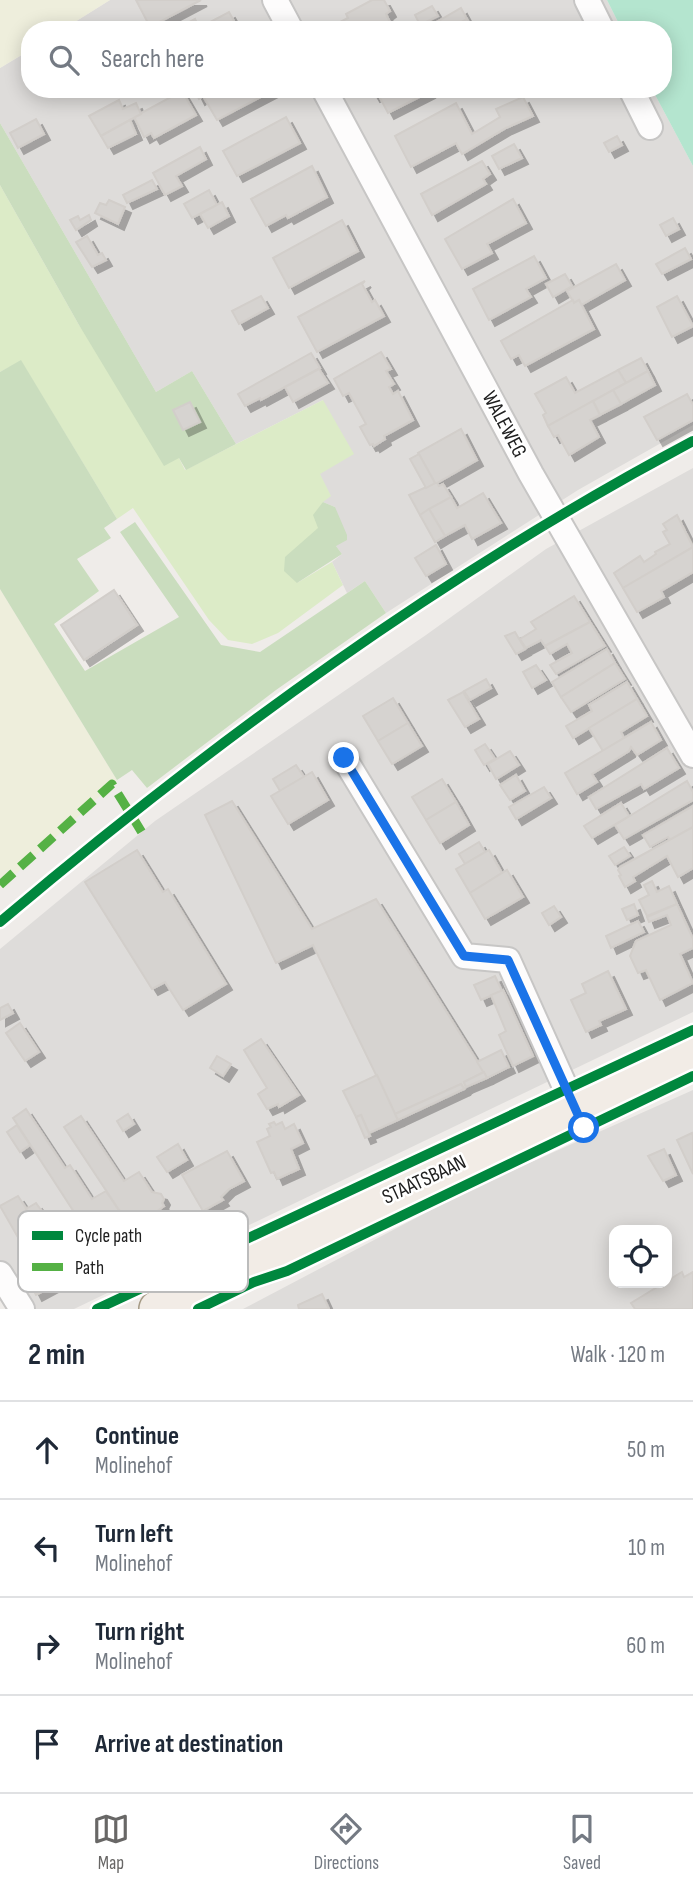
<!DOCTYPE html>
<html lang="en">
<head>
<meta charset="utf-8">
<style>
	body { margin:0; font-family:"Sofia Sans Condensed",sans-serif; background:#f6f6f7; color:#1f2937 }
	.controls { position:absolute; right:21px; bottom:21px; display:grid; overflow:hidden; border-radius:14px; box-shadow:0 4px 18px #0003 }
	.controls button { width:63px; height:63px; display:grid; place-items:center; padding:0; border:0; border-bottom:2px solid #e0e1e3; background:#fff; color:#1f2937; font:35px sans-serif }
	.stop { position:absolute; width:21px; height:21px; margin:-16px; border:5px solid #1a73e8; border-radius:50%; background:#fff }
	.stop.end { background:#1a73e8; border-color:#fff; box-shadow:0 2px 7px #0008 }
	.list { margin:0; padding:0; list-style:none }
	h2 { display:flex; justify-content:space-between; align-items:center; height:91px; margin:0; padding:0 28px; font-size:30px }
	h2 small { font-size:23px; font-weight:400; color:#747a83 }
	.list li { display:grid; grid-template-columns:46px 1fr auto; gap:21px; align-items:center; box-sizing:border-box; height:98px; padding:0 28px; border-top:2px solid #e0e1e3 }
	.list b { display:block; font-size:26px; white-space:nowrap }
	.list p { margin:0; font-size:23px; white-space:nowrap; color:#747a83 }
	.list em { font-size:23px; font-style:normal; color:#747a83 }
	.icon { flex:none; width:38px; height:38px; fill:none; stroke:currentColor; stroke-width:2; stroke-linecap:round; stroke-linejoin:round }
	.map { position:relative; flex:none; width:693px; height:1309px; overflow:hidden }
	.search { position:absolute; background:#fff; box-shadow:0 4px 18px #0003; left:21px; right:21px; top:21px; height:77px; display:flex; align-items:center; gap:18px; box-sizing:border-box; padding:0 24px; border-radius:28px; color:#747a83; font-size:26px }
	.sheet { height:483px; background:#fff }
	nav { display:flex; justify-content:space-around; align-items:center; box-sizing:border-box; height:98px; border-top:2px solid #e0e1e3; background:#fff; font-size:19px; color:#747a83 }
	nav a { display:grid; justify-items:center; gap:4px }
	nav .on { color:#686766 }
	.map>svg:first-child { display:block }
	.residential { fill:#dedcda; fill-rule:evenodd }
	.farmland { fill:#eeeedc }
	.grass { fill:#dcebc7 }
	.forest { fill:#caddbe }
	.pitch { fill:#b4e5cf }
	.building { fill:#d6d3d0; stroke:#d2ceca; stroke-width:2; filter:url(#shadow) }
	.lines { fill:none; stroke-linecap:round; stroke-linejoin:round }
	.minor-casing { stroke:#c7c6c5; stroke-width:28 }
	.primary-casing { stroke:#a59a85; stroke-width:40 }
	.minor { stroke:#fdfcfc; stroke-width:24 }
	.primary { stroke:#f2ece6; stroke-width:37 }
	.rail { stroke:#cbcbca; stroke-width:5; stroke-dasharray:14 14; stroke-linecap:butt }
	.quiet { stroke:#55b145; stroke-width:9; stroke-dasharray:18 9; stroke-linecap:butt }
	.cycleway-casing { stroke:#fff; stroke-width:15 }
	.cycleway { stroke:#00873e; stroke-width:10 }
	.route { stroke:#1a73e8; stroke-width:9 }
	.labels { text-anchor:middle; stroke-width:5; stroke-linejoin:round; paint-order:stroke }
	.street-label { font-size:21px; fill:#202020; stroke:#fff }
	.key { fill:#fff; stroke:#bcbcbc; stroke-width:2 }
	.key-label { font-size:19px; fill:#202020 }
</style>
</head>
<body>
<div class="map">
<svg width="693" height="1309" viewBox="0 0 693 1309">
	<defs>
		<filter id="shadow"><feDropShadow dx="6" dy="6" stdDeviation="0" flood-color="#0004"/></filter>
	</defs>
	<rect width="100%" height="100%" fill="#efece9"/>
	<!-- residential -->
	<g class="residential">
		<path d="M110 0H607L622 30H62Z"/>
		<path d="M30 50V89H652L693 166V425L578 490 386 613 365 581 347 593 332 562 342 554 336 546 335 507 323 502 320 474 323 400 236 444 192 371 156 392 0 123V68Z"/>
		<path d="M693 468V1012L74 1309H31L0 1260V949L155 821 426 635 546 549Z"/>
		<path d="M693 1090V1309H243L471 1189ZM614 1230H667V1283H614Z"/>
	</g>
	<!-- farmland -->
	<g class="farmland">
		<path d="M0 0H110L62 30H30V50L0 68Z"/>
		<path d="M0 589 117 780 0 889Z"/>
	</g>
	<!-- grass -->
	<path class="grass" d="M0 185 79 325 179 458 185 470 323 400 354 454 320 474 331 496 323 502 319 528 297 583 332 562 343 585 278 633 252 644 228 640 209 620 133 508 117 519 21 361 0 372Z"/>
	<!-- forest -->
	<g class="forest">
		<path d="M0 123 156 392 192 371 236 444 186 470 179 458 164 466 79 325 0 185Z"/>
		<path d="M21 360 117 519 104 528 111 538 77 559 99 591 54 624 85 671 179 617 120 532 135 522 221 645 260 652 365 581 386 613 276 690 147 788 132 770 117 780 0 589V372Z"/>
		<path d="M323 502 335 507 347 535V540L336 546 342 554 297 583 284 571 285 557 318 528 313 515Z"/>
	</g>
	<!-- pitch -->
	<path class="pitch" d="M607 0H693V166L652 89H663V30H622Z"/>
	<!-- building -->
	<g class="building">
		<path d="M136 0H201L150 27Z"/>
		<path d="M372 0H384L390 11 386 14 393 28 338 30 336 24 348 18 346 14Z"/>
		<path d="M432 6 438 16 420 25 415 15Z"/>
		<path d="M461 8 467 19 448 30H423Z"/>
		<path d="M229 12 239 30H175L195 19 199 28Z"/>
		<path d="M467 19 473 30H448Z"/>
		<path d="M194 89H271L272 91 217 120 203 96 199 99Z"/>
		<path d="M370 89H427L429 92 388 113 378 94 374 96Z"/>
		<path d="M182 91 196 115 154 138 151 133 144 137 134 117Z"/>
		<path d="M523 97 533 116 506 128 462 154 456 143 411 167 395 136 456 103 472 134 500 117 496 109Z"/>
		<path d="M119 100 123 109 136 103 141 114 101 136 89 116Z"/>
		<path d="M286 117 300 143 237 176 223 151Z"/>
		<path d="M36 119 44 134 18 148 10 133Z"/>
		<path d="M130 120 136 134 108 148 101 136Z"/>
		<path d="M617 136 622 145 609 152 604 143Z"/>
		<path d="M514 144 522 158 499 169 492 156Z"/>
		<path d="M200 147 206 159 176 176 182 186 165 195 153 173Z"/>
		<path d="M482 161 490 174 483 179 486 184 432 215 421 194Z"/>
		<path d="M312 166 327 197 288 218 286 215 266 226 251 199Z"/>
		<path d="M152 180 157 189 127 203 123 195Z"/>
		<path d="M209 190 217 205 192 218 184 204Z"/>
		<path d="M513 199 526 223 487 244 492 253 462 269 445 239Z"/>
		<path d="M109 200 125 207 118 224 95 213 100 203 106 205Z"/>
		<path d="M222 202 229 216 208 228 200 214Z"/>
		<path d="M89 215 91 220 76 230 70 220 78 216 80 220Z"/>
		<path d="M673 218 679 229 666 236 660 225Z"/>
		<path d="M342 220 358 251 289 288 273 258Z"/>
		<path d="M87 236 98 255 102 253 106 260 92 267 76 242Z"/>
		<path d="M685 248 691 259 662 274 656 264Z"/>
		<path d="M534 256 546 278 526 289 531 297 489 320 473 289Z"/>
		<path d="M616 264 625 280 581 305 579 300 574 303 567 291Z"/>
		<path d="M565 274 572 286 553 297 546 284Z"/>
		<path d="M365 281 362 284 372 302 375 300 384 316 317 352 298 317Z"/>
		<path d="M261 296 268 308 239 324 232 311Z"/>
		<path d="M677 296 693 326 672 337 657 307Z"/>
		<path d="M573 300 574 303 579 300 594 329 525 366 519 355 511 359 501 341Z"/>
		<path d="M381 352 391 369 386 371 394 384 389 387 393 394 398 391 413 420 384 436 385 439 374 446 373 444 370 445 360 427 366 424 349 393 343 396 334 379Z"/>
		<path d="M311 353 320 368 261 400 260 398 245 406 238 394Z"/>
		<path d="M641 358 648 371 626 383 618 370Z"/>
		<path d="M319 369 328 383 293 402 285 387Z"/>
		<path d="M618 370 626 383 548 426 543 415 546 413 535 394 566 377 575 393Z"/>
		<path d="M648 371 655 385 621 404 613 390Z"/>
		<path d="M613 390 621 404 600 415 593 401Z"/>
		<path d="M687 394 693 405V420L657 440 644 417Z"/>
		<path d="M593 401 600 415 590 420 599 437 569 455 558 435 554 437 548 426Z"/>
		<path d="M190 402 200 422 183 430 173 410Z"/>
		<path d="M461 429 477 460 437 483 439 486 443 484 451 497 420 515 409 495 435 483 418 453Z"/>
		<path d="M419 454 435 483 426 488 410 459Z"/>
		<path d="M483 493 501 523 472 539 465 525 445 536 429 509 451 497 457 508Z"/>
		<path d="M429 509 445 536 435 542 420 515Z"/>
		<path d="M677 515 693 547 623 588 614 573 640 556 644 562 656 554 655 552 670 544 663 532 667 530 663 524Z"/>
		<path d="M436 545 446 564 426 576 415 558Z"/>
		<path d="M693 547V572L661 591 664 597 637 612 623 588Z"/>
		<path d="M114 590 137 625 84 660 61 625Z"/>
		<path d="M574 596 590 622 545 646 541 640 526 648 520 639 536 629 531 622Z"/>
		<path d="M590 622 605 646 556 674 550 665 572 653 567 644 550 654 545 646Z"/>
		<path d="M515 632 525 649 516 654 505 636Z"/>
		<path d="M607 649 615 663 561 697 552 682Z"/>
		<path d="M615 663 625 679 571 712 561 697Z"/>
		<path d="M536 665 546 680 532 688 523 672Z"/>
		<path d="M486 679 491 688 470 700 464 691Z"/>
		<path d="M627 682 637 699 573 738 566 726 592 711 589 705Z"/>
		<path d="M463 692 479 719 465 727 448 700Z"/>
		<path d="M393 698 408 723 378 741 363 716Z"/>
		<path d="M637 699 647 716 621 732 624 738 603 751 589 728Z"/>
		<path d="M651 722 661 740 637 755 631 747 629 751 592 774 597 782 577 794 565 773Z"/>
		<path d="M408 723 422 746 392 764 378 741Z"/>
		<path d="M485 744 495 759 484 765 475 750Z"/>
		<path d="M667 748 679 768 644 789 641 784 596 809 589 797Z"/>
		<path d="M510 751 519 765 496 779 488 764Z"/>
		<path d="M296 765 304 777 280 791 273 779Z"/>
		<path d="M312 772 328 800 288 824 271 796Z"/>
		<path d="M516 775 525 791 510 800 500 785Z"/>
		<path d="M442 779 456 802 426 820 412 797Z"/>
		<path d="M687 781 693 792V800L624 839 615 825Z"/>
		<path d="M544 787 551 798 516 819 509 807Z"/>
		<path d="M232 801 312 929 376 899 484 1072 464 1082 466 1087 464 1089 461 1084 395 1114 313 945 276 963 205 815Z"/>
		<path d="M456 802 469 825 440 843 426 820Z"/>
		<path d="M621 803 629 816 592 838 584 826Z"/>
		<path d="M693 806V827L670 840 668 837 650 847 643 835Z"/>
		<path d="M693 827V868L678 877 667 856 633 877 635 881 625 887 619 876 621 875 618 870 620 867Z"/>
		<path d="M479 842 485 852 465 864 459 854Z"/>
		<path d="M624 847 630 856 615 865 609 856Z"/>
		<path d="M137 850 163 892 168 889 226 984 183 1010 165 982 152 989 85 882Z"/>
		<path d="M489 850 502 873 470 893 456 869Z"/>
		<path d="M507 870 523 897 485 919 470 893Z"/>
		<path d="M652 881 657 892 669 886 677 904 647 916 639 900 649 895 644 885Z"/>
		<path d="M634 904 638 915 627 920 622 909Z"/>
		<path d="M677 904 693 939V948L680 954 693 983 660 1000 646 970 638 973 630 956 636 941 671 925 667 915 649 922 647 917Z"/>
		<path d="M554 906 561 917 549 925 542 913Z"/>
		<path d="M638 921 644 932 611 948 606 936Z"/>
		<path d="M608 971 626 1009 599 1021 601 1025 586 1032 571 1000 586 993 582 984Z"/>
		<path d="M495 976 502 991 481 1000 474 985Z"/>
		<path d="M503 990 533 1056 513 1066 499 1035 506 1031 491 995Z"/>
		<path d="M8 1004 13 1013 0 1020V1008Z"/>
		<path d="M20 1023 39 1052 25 1061 6 1033Z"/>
		<path d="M261 1039 299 1095 279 1107 278 1104 267 1109 258 1094 267 1088 244 1050Z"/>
		<path d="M501 1050 509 1067 487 1078 477 1062Z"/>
		<path d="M217 1056 231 1064 223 1076 210 1068Z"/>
		<path d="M484 1072 487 1078 466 1087 464 1082Z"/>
		<path d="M377 1075 398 1120 369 1133 361 1115 356 1117 343 1091Z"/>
		<path d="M461 1084 464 1089 398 1120 395 1114Z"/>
		<path d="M26 1109 65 1168 70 1165 92 1199 106 1191 135 1234 102 1255 13 1118Z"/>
		<path d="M128 1114 134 1124 123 1131 117 1121Z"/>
		<path d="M361 1115 370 1136 365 1138 356 1117Z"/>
		<path d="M81 1116 124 1181 139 1172 152 1192 161 1194 164 1199 162 1203 164 1206 155 1213 162 1223 147 1233 140 1222 131 1228 64 1127Z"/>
		<path d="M274 1122 276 1125 282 1122 285 1129 294 1124 303 1143 291 1149 299 1169 277 1179 274 1172 271 1173 257 1142 270 1136 267 1129 271 1127 269 1124Z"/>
		<path d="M17 1125 30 1145 20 1152 7 1132Z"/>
		<path d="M692 1133 693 1136V1174L677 1140Z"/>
		<path d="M178 1144 187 1160 167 1172 157 1157Z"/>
		<path d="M664 1149 676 1175 663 1181 648 1156Z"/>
		<path d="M227 1151 244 1181 229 1189 221 1197 223 1200 203 1211 182 1175Z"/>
		<path d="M18 1196 69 1273 57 1281 58 1283 36 1295 22 1267 32 1262 0 1206Z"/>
		<path d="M36 1203 49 1221 60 1215 65 1222 68 1217 79 1233 74 1237 88 1257 86 1259 87 1265 79 1270 74 1267 68 1271 26 1209Z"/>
		<path d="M682 1272 684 1277 693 1272V1309H635L631 1303Z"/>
		<path d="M322 1294 329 1309H299L298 1305Z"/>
	</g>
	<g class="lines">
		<defs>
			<g id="minor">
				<path d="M275 0 291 30"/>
				<path d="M587 0 602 30"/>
				<path d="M324 89 531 474 693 755"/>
				<path d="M631 89 650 127"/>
				<path d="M344 758 464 956 508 960 575 1109"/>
				<path d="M0 1274 22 1309"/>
			</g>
			<path id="primary" d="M158 1309 406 1187 693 1055"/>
		</defs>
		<!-- minor casing -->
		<use href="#minor" class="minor-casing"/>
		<!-- primary casing -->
		<use href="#primary" class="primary-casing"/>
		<!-- minor -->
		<use href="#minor" class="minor"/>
		<!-- primary -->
		<use href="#primary" class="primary"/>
		<!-- rail -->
		<path class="rail" d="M0 922C215 740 444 573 693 441"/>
		<!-- quiet -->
		<path class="quiet" d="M0 885 112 784 146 839"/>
		<defs>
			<g id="cycleway">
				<path d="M0 922C215 740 444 573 693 441"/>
				<path d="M97 1309 693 1030"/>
				<path d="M198 1309 254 1282 287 1271 693 1076"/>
			</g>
		</defs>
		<!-- cycleway casing -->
		<use href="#cycleway" class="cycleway-casing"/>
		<!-- cycleway -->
		<use href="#cycleway" class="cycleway"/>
	</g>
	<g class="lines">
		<!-- route -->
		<path class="route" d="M344 758 464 956 508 960 584 1128"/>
	</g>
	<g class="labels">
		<!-- street labels -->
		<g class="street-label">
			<text transform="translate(505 424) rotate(62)" y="7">WALEWEG</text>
			<text transform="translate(424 1179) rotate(-25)" y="7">STAATSBAAN</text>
		</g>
	</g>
	<!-- legend -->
	<rect x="18" y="1211" width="230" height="81" rx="10" class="key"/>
	<rect x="32" y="1231" width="31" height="9" fill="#00873e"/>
	<rect x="32" y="1263" width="31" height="8" fill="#55b145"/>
	<g class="key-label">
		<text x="75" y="1242">Cycle path</text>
		<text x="75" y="1274">Path</text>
	</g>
</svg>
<div class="controls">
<button><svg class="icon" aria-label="locate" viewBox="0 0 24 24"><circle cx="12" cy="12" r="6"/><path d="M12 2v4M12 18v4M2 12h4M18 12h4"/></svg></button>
</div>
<div class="stop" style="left:584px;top:1128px"></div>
<div class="stop end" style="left:344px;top:758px"></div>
<div class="search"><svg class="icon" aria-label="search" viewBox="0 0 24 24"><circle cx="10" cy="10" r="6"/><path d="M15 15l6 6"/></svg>Search here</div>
</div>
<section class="sheet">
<h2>2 min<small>Walk · 120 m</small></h2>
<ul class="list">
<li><svg class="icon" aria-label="ahead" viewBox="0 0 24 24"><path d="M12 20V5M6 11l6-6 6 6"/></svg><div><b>Continue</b><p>Molinehof</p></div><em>50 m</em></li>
<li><svg class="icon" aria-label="left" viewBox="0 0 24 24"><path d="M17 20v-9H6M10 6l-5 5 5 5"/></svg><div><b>Turn left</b><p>Molinehof</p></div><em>10 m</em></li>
<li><svg class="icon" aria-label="right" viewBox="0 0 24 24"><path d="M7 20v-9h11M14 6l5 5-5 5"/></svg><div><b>Turn right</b><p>Molinehof</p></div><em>60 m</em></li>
<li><svg class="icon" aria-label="arrive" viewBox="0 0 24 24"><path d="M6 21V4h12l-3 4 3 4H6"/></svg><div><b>Arrive at destination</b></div></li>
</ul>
</section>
<nav>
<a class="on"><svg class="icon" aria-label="map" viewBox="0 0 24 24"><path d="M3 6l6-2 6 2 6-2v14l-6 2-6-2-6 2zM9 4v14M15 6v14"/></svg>Map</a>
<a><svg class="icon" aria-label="directions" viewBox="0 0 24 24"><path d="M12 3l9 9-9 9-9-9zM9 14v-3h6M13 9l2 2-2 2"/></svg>Directions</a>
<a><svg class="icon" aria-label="saved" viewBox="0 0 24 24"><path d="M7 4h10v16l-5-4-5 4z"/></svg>Saved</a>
</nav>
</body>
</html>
